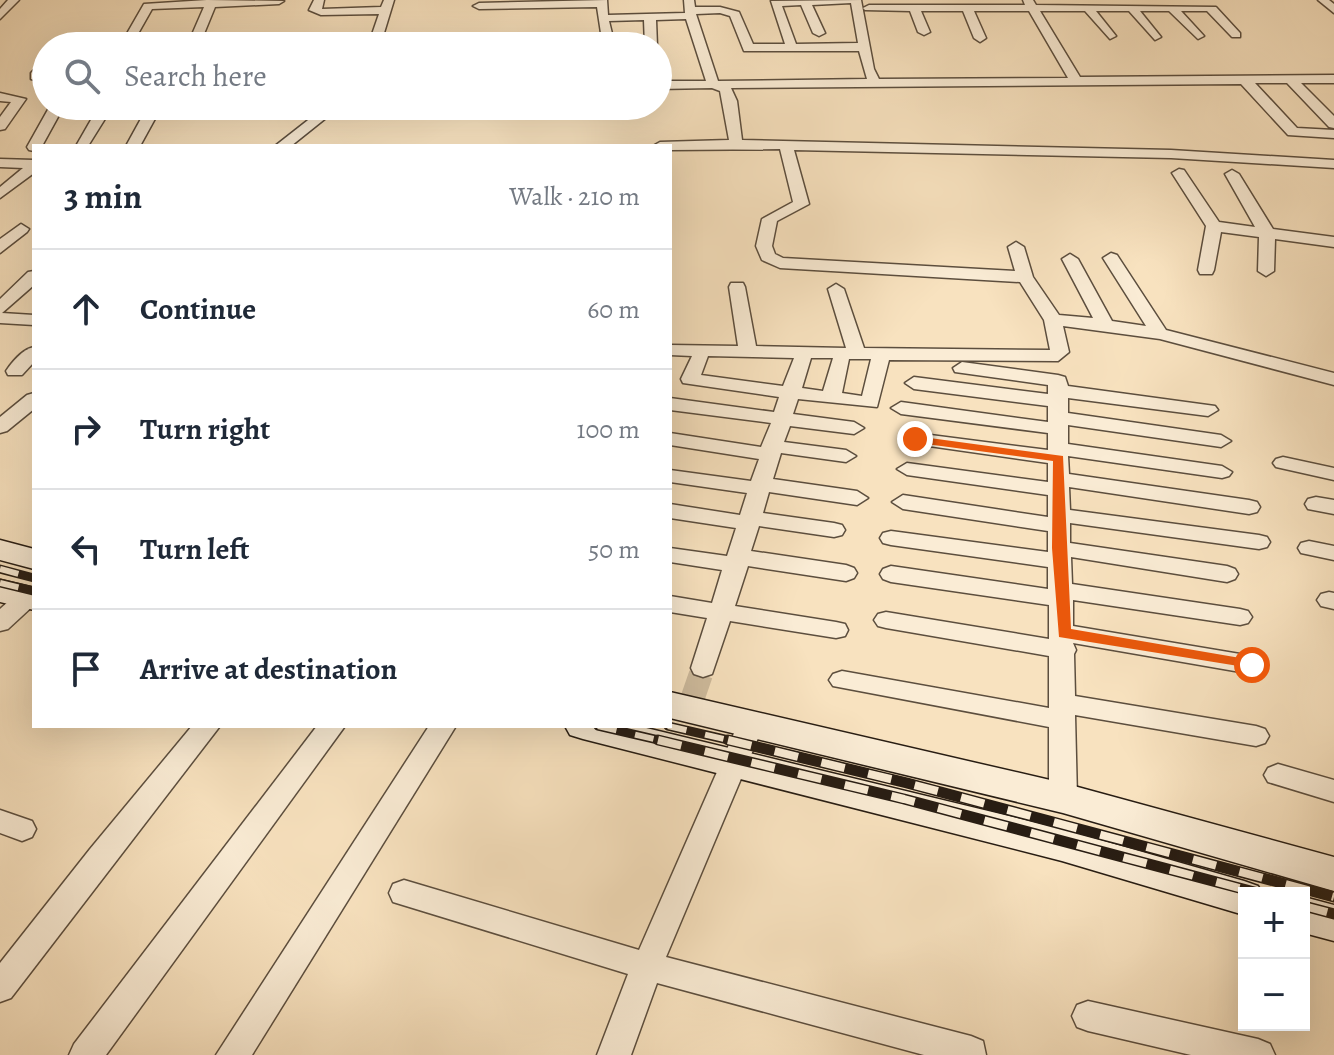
<!DOCTYPE html>
<html lang="en">
<head>
<meta charset="utf-8">
<style>
	body { margin:0; font-family:Alegreya,serif; background:#f2f2f3; color:#1f2937 }
	.controls { position:absolute; right:24px; bottom:24px; display:grid; overflow:hidden; border-radius:0px; box-shadow:0 8px 32px #0002 }
	.controls button { width:72px; height:72px; display:grid; place-items:center; padding:0; border:0; border-bottom:2px solid #e0e1e3; background:#fff; color:#1f2937; font:40px sans-serif }
	.stop { position:absolute; width:24px; height:24px; margin:-18px; border:6px solid #ea580c; border-radius:50%; background:#fff }
	.stop.end { background:#ea580c; border-color:#fff; box-shadow:0 2px 8px #0008 }
	.list { margin:0; padding:0; list-style:none }
	h2 { display:flex; justify-content:space-between; align-items:center; height:104px; margin:0; padding:0 32px; font-size:34px }
	h2 small { font-size:26px; font-weight:400; color:#747a83 }
	.list li { display:grid; grid-template-columns:52px 1fr auto; gap:24px; align-items:center; box-sizing:border-box; height:120px; padding:0 32px; border-top:2px solid #e0e1e3 }
	.list b { display:block; font-size:30px; white-space:nowrap }
	.list em { font-size:26px; font-style:normal; color:#747a83 }
	.icon { flex:none; width:44px; height:44px; fill:none; stroke:currentColor; stroke-width:2; stroke-linecap:round; stroke-linejoin:round }
	.map { position:relative; flex:none; width:1334px; height:1055px; overflow:hidden }
	.search { position:absolute; background:#fff; box-shadow:0 8px 32px #0002; left:32px; top:32px; width:640px; height:88px; display:flex; align-items:center; gap:20px; box-sizing:border-box; padding:0 28px; border-radius:44px; color:#747a83; font-size:30px }
	.panel { position:absolute; background:#fff; box-shadow:0 8px 32px #0002; left:32px; top:144px; width:640px; height:584px; border-radius:0px }
	.map>svg:first-child { display:block }
	.lines { fill:none; stroke-linecap:round; stroke-linejoin:round }
	.minor-tunnel { stroke:#cebb9d; stroke-width:24; stroke-dasharray:24 12; stroke-linecap:butt }
	.minor-casing { stroke:#5c4e3e; stroke-width:3 }
	.secondary-casing { stroke:#281d13; stroke-width:3 }
	.minor { fill:#faecd5; fill-rule:evenodd }
	.secondary { fill:#faecd5; fill-rule:evenodd }
	.rail-far1-casing { stroke:#281d13; stroke-width:9 }
	.rail-casing { stroke:#281d13; stroke-width:11 }
	.rail-far1 { stroke:#faecd5; stroke-width:6; stroke-dasharray:19; stroke-linecap:butt }
	.rail { stroke:#faecd5; stroke-width:8; stroke-dasharray:24; stroke-linecap:butt }
	.route { fill:#ea580c }
</style>
</head>
<body>
<div class="map">
<svg width="1334" height="1055" viewBox="0 0 1334 1055">
	<rect width="100%" height="100%" fill="#f8e2bf"/>
	<filter id="stains"><feTurbulence type="fractalNoise" baseFrequency=".0025" numOctaves="4"/><feColorMatrix values="0 0 0 0 .2 0 0 0 0 .09 0 0 0 0 .02 0 0 0 .5 -.17"/></filter>
	<radialGradient id="worn" r=".72"><stop offset=".6" stop-color="#630" stop-opacity="0"/><stop offset="1" stop-color="#630" stop-opacity=".3"/></radialGradient>
	<g class="lines">
		<!-- minor-tunnel -->
		<path class="minor-tunnel" d="M693 697 703 668"/>
		<defs>
			<g id="minor">
				<path d="M8 0H19L0 19V9Z"/>
				<path d="M207 0 284 1 279 4 215 7 199 46H187L204 7 152 9 135 39 125 37 144 4Z"/>
				<path d="M314 0H324L322 9 381 7 384 0H394L380 46H368L379 14 321 15 309 10Z"/>
				<path d="M607 0 608 15 685 13 684 0H694L695 7H720L739 12 753 44H785L771 1 861 0 874 69 879 79 1068 78 1029 11H974L986 38 980 42 974 38 963 11H921L930 32 924 35 918 32 910 11 865 10 863 8 869 5H1025L1023 0H1033L1036 5 1216 7 1240 33V37H1232L1207 11H1181L1204 36 1198 39 1169 11H1140L1161 37 1155 40 1129 11H1096L1116 36 1110 39 1085 11H1040L1080 77 1334 75V83H1301L1334 116V128L1329 127 1287 83H1255L1297 128 1334 130V138L1288 135 1241 84 731 88 737 101 742 140 1171 150 1334 160V168L1171 158 794 150 809 204 777 221 772 246 775 254 783 258 1015 271 1008 247 1016 242 1024 247 1033 277 1059 315 1093 318 1062 259 1070 254 1078 259 1112 321 1146 326 1103 258 1111 253 1117 255 1166 330 1334 373V385L1160 339 1063 326 1069 352 1058 361 889 360 877 407 798 399 793 414 854 422 864 428 854 434 790 426 784 442 846 450 856 456 846 462 781 453 773 479 857 491 868 498 857 505 769 492 763 513 834 523 842 525 845 530 842 535 834 537 759 526 751 551 846 565 854 568 857 573 854 578 846 581 748 566 735 606 836 622 845 624 848 630 845 636 836 638 730 621 712 674 703 677 694 674 691 668 707 618 670 612V596L712 603 722 570 670 562V548L727 556 736 528 670 518V504L740 515 747 493 670 482V470L751 481 759 459 670 445V433L761 447 771 423 670 410V398L774 412 779 397 683 383 681 379 692 356 670 355V345L738 346 729 287 731 283H743L745 287 756 346 846 348 828 289 836 284 844 289 864 348 1050 350 1044 320 1020 282 780 268 762 260 756 246 762 219 793 202 780 149 670 150V146H653L660 142 729 140 720 91 712 88 658 89V81H706L686 19 656 20 657 46H645L644 20 609 21 615 46H603L597 7 479 9 473 6 479 3ZM851 3 858 43 796 44 782 6 801 5 813 33 819 36 825 33 812 5ZM720 13 730 16 744 51H859L867 79 718 81 696 14ZM708 356 794 358 783 386 701 375ZM833 358 823 391 802 388 811 358ZM849 359H871L862 396 842 393Z"/>
				<path d="M1318 0H1329L1334 4V13Z"/>
				<path d="M60 38 66 42 63 46H51Z"/>
				<path d="M500 39 504 41 506 46H494Z"/>
				<path d="M46 57 43 74 46 75V83L31 79V73Z"/>
				<path d="M0 93 26 99 5 129 0 130V117L11 102 0 101Z"/>
				<path d="M50 106H64L42 146H34V151L29 150 27 147Z"/>
				<path d="M99 106H113L88 146H76Z"/>
				<path d="M148 106H162L140 146H126Z"/>
				<path d="M326 106H341L291 146H275Z"/>
				<path d="M0 159 34 160V173L0 198V187L23 168 0 167Z"/>
				<path d="M1179 169 1184 170 1219 222 1255 227 1225 174 1232 170 1239 174 1273 229 1334 237V247L1275 239 1274 271 1266 276 1258 271 1259 237 1221 232 1214 270 1212 274H1200L1198 270 1206 226 1172 173Z"/>
				<path d="M21 224 29 229 27 232 0 253V239Z"/>
				<path d="M34 271V285L2 313 34 315V325L0 323V299L28 272Z"/>
				<path d="M34 347V362L22 375H8L6 371C12 362 23 349 34 347Z"/>
				<path d="M962 362 1058 375 1065 377 1068 386 1215 406 1218 410 1208 416 1068 398V413L1221 435 1231 441 1221 447 1068 425V444L1222 466 1232 472 1229 476 1222 478 1068 456 1069 474 1249 500 1257 502 1260 507 1257 512 1249 514 1069 487 1070 510 1259 535 1267 537 1270 542 1267 547 1259 549 1070 523V543L1227 566 1235 569 1238 574 1235 579 1227 582 1071 557 1072 584 1240 609 1248 611 1252 617 1248 623 1240 625 1073 600V626L1252 656 1261 659 1264 665 1261 671 1252 674 1073 643 1076 650 1074 654 1075 696 1256 726 1265 729 1269 736 1265 743 1256 746 1075 715 1077 798 1073 806 1063 809 1053 806 1049 798V727L833 686 829 680 833 674 842 671 1049 708V656L886 628 878 626 874 620 878 614 886 612 1049 639V605L891 582 883 579 880 574 883 569 891 566 1048 589V567L891 545 883 543 880 538 883 533 891 531 1048 552V531L903 509 892 502 903 495 1048 517V495L907 475 897 469 907 463 1048 482V463L908 443 905 439 908 435 915 433 1048 450V433L901 414 891 408 901 402 1048 422V406L914 389 905 383 914 377 1048 394V385L955 372 953 368Z"/>
				<path d="M34 393V409L7 431 0 433V417L27 395Z"/>
				<path d="M1283 457 1334 468V480L1276 467 1273 463 1276 459Z"/>
				<path d="M1316 497 1334 500V514L1308 509 1305 504 1308 499Z"/>
				<path d="M1309 541 1334 546V560L1301 553 1298 548 1301 543Z"/>
				<path d="M27 590 34 592V605L8 629 0 631V609L19 592Z"/>
				<path d="M1329 592 1334 593V609L1321 606 1317 600 1321 594Z"/>
				<path d="M751 714 760 717 764 724 666 957 971 1036 983 1041 986 1055H924L657 983 631 1055H597L628 974 393 902 389 893 393 884 404 880 639 950 738 724 742 717Z"/>
				<path d="M192 726H220L11 998 0 1002V963L90 849Z"/>
				<path d="M317 726H345L106 1055H69L74 1044Z"/>
				<path d="M429 726H456L252 1055H216Z"/>
				<path d="M1278 764 1334 780V802L1268 782 1264 775 1268 768Z"/>
				<path d="M0 810 32 821 36 829 32 837 22 841 0 833Z"/>
				<path d="M1088 1001 1258 1039 1270 1044 1275 1055H1191L1088 1031 1077 1027 1072 1016 1077 1005Z"/>
			</g>
			<g id="secondary">
				<path d="M0 540 34 549V569L0 560Z"/>
				<path d="M0 580 34 588V610L0 602Z"/>
				<path d="M670 692 1063 783 1334 857V891L1063 813 670 718Z"/>
				<path d="M565 726H638L1062 829 1244 881 1258 886 1262 893H1244V915L1062 861 583 739 570 735Z"/>
				<path d="M1304 897 1334 905V941L1304 933Z"/>
			</g>
		</defs>
		<!-- minor casing -->
		<use href="#minor" class="minor-casing"/>
		<!-- secondary casing -->
		<use href="#secondary" class="secondary-casing"/>
		<!-- minor -->
		<use href="#minor" class="minor"/>
		<!-- secondary -->
		<use href="#secondary" class="secondary"/>
		<defs>
			<g id="rail-far1">
				<path d="M0 569 34 578"/>
				<path d="M0 583 34 591"/>
				<path d="M598 726 667 742"/>
				<path d="M668 726 737 742"/>
			</g>
			<g id="rail">
				<path d="M658 740 904 799 1258 893"/>
				<path d="M728 740 907 783 1334 897"/>
				<path d="M1304 906 1334 914"/>
			</g>
		</defs>
		<!-- rail-far1 casing -->
		<use href="#rail-far1" class="rail-far1-casing"/>
		<!-- rail casing -->
		<use href="#rail" class="rail-casing"/>
		<!-- rail-far1 -->
		<use href="#rail-far1" class="rail-far1"/>
		<!-- rail -->
		<use href="#rail" class="rail"/>
	</g>
	<!-- route -->
	<path class="route" d="M915 436 1063 456 1071 629 1252 660 1260 665 1257 669 1059 637 1052 548 1053 461 911 442 909 439Z"/>
	<rect width="100%" height="100%" filter="url(#stains)"/>
	<rect width="100%" height="100%" fill="url(#worn)"/>
</svg>
<div class="controls">
<button>+</button>
<button>−</button>
</div>
<div class="stop" style="left:1252px;top:665px"></div>
<div class="stop end" style="left:915px;top:439px"></div>
<div class="search"><svg class="icon" aria-label="search" viewBox="0 0 24 24"><circle cx="10" cy="10" r="6"/><path d="M15 15l6 6"/></svg>Search here</div>
<section class="panel">
<h2>3 min<small>Walk · 210 m</small></h2>
<ul class="list">
<li><svg class="icon" aria-label="ahead" viewBox="0 0 24 24"><path d="M12 20V5M6 11l6-6 6 6"/></svg><div><b>Continue</b></div><em>60 m</em></li>
<li><svg class="icon" aria-label="right" viewBox="0 0 24 24"><path d="M7 20v-9h11M14 6l5 5-5 5"/></svg><div><b>Turn right</b></div><em>100 m</em></li>
<li><svg class="icon" aria-label="left" viewBox="0 0 24 24"><path d="M17 20v-9H6M10 6l-5 5 5 5"/></svg><div><b>Turn left</b></div><em>50 m</em></li>
<li><svg class="icon" aria-label="arrive" viewBox="0 0 24 24"><path d="M6 21V4h12l-3 4 3 4H6"/></svg><div><b>Arrive at destination</b></div></li>
</ul>
</section>
</div>
</body>
</html>
